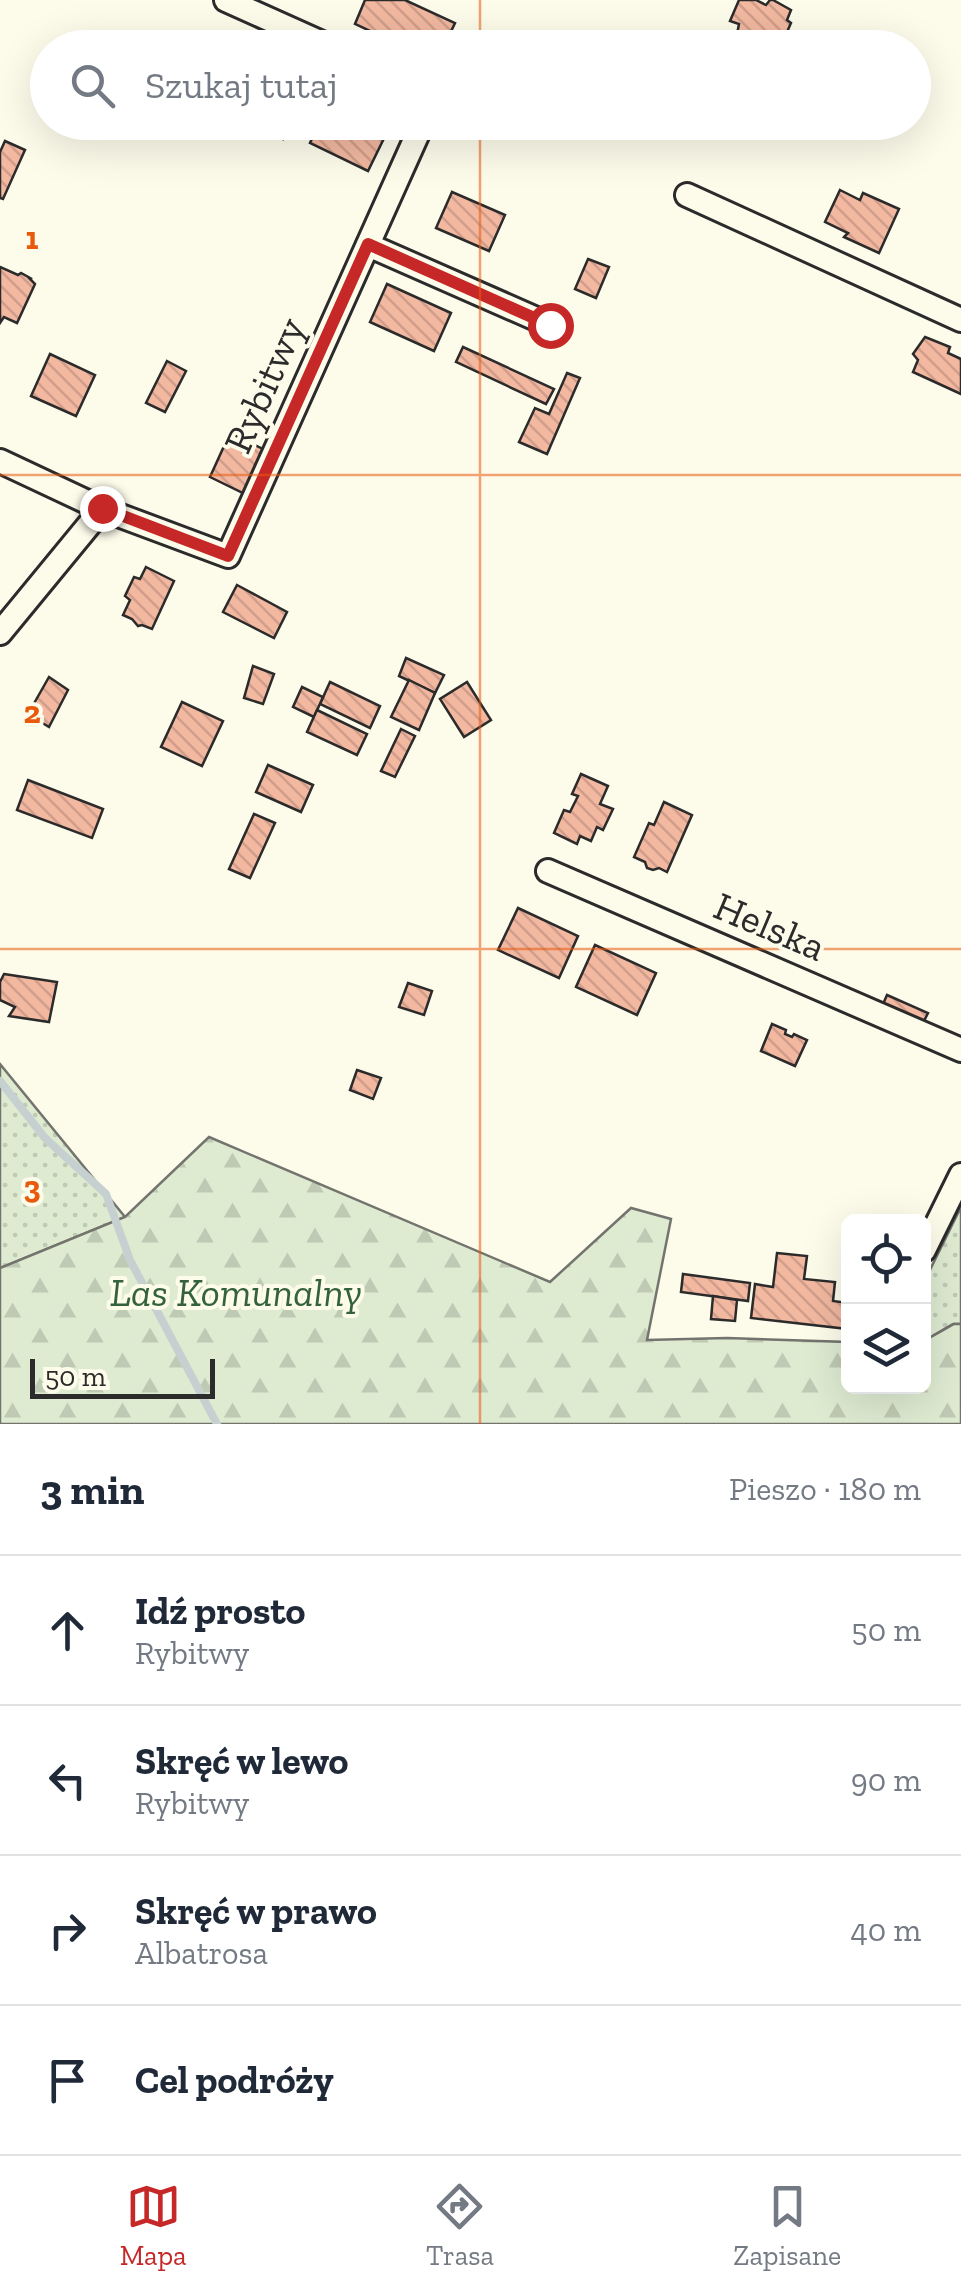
<!DOCTYPE html>
<html lang="pl">
<head>
<meta charset="utf-8">
<style>
	body { margin:0; font-family:"Zilla Slab",serif; background:#f2f2f3; color:#1f2937 }
	.controls { position:absolute; right:30px; bottom:30px; display:grid; overflow:hidden; border-radius:15px; box-shadow:0 10px 40px #0002 }
	.controls button { width:90px; height:90px; display:grid; place-items:center; padding:0; border:0; border-bottom:2px solid #e0e1e3; background:#fff; color:#1f2937; font:50px sans-serif }
	.scale { position:absolute; left:30px; bottom:25px; width:185px; box-sizing:border-box; padding-left:10px; border:5px solid #2b2b2b; border-top:0; font-size:28px; line-height:35px; white-space:nowrap; color:#2b2b2b; -webkit-text-stroke:8px #fdfbea; paint-order:stroke }
	.stop { position:absolute; width:30px; height:30px; margin:-22px; border:8px solid #c62828; border-radius:50%; background:#fff }
	.stop.end { background:#c62828; border-color:#fff; box-shadow:0 2px 10px #0008 }
	.list { margin:0; padding:0; list-style:none }
	h2 { display:flex; justify-content:space-between; align-items:center; height:130px; margin:0; padding:0 40px; font-size:42px }
	h2 small { font-size:32px; font-weight:400; color:#747a83 }
	.list li { display:grid; grid-template-columns:65px 1fr auto; gap:30px; align-items:center; box-sizing:border-box; height:150px; padding:0 40px; border-top:2px solid #e0e1e3 }
	.list b { display:block; font-size:38px; white-space:nowrap }
	.list p { margin:0; font-size:32px; white-space:nowrap; color:#747a83 }
	.list em { font-size:32px; font-style:normal; color:#747a83 }
	.icon { flex:none; width:55px; height:55px; fill:none; stroke:currentColor; stroke-width:2; stroke-linecap:round; stroke-linejoin:round }
	.map { position:relative; flex:none; width:961px; height:1424px; overflow:hidden }
	.search { position:absolute; background:#fff; box-shadow:0 10px 40px #0002; left:30px; right:30px; top:30px; height:110px; display:flex; align-items:center; gap:25px; box-sizing:border-box; padding:0 35px; border-radius:55px; color:#747a83; font-size:38px }
	.sheet { height:730px; background:#fff }
	nav { display:flex; justify-content:space-around; align-items:center; box-sizing:border-box; height:140px; border-top:2px solid #e0e1e3; background:#fff; font-size:28px; color:#747a83 }
	nav a { display:grid; justify-items:center; gap:5px }
	nav .on { color:#c62828 }
	.map>svg:first-child { display:block }
	.grass { fill:url(#grass-dots); stroke:#74746e; stroke-width:2.5 }
	.forest { fill:url(#forest-firs); stroke:#74746e; stroke-width:2.5 }
	.lines { fill:none; stroke-linecap:round; stroke-linejoin:round }
	.stream { stroke:#c7d0d0; stroke-width:8 }
	.building { fill:url(#building-back-hatch); stroke:#2b2b2b; stroke-width:2.5 }
	.street-casing { stroke:#2b2b2b; stroke-width:28 }
	.street { stroke:#fdfbea; stroke-width:22 }
	.route { stroke:#c62828; stroke-width:12 }
	.grid { fill:none; stroke:#e8590c; stroke-width:2.5; stroke-opacity:0.55 }
	.labels { text-anchor:middle; stroke-width:8; stroke-linejoin:round; paint-order:stroke }
	.street-label { font-size:40px; fill:#2b2b2b; stroke:#fdfbea }
	.park-label { font-size:40px; font-style:italic; fill:#34623c; stroke:#fdfbea }
	.grid-label { font-size:32px; text-anchor:middle; font-weight:bold; fill:#e8590c; stroke:#fdfbea; stroke-width:8; stroke-linejoin:round; paint-order:stroke }
</style>
</head>
<body>
<div class="map">
<svg width="961" height="1424" viewBox="0 0 961 1424">
	<defs>
		<pattern id="grass-dots" width="8" height="8" patternUnits="userSpaceOnUse" patternTransform="scale(2.5)"><rect width="8" height="8" fill="#deebd1"/><path d="M2 2h.1M6 6h.1" fill="none" stroke="#bfcab4" stroke-width="1.8" stroke-linecap="round"/></pattern>
		<pattern id="forest-firs" width="22" height="20" patternUnits="userSpaceOnUse" patternTransform="scale(2.5)"><rect width="22" height="20" fill="#deebd1"/><path d="M5 1l3.5 6h-7zM16 11l3.5 6h-7z" fill="#bfcab4"/></pattern>
		<pattern id="building-back-hatch" width="6" height="6" patternUnits="userSpaceOnUse" patternTransform="scale(2.5)"><rect width="6" height="6" fill="#f2b8a0"/><path d="M-1 5l2 2M0 0l6 6M5-1l2 2" fill="none" stroke="#d09e8a"/></pattern>
	</defs>
	<rect width="100%" height="100%" fill="#fdfbea"/>
	<!-- grass -->
	<g class="grass">
		<path d="M0 1064 125 1217 0 1268Z"/>
		<path d="M961 1207V1324H953L924 1341V1282Z"/>
	</g>
	<!-- forest -->
	<path class="forest" d="M209 1137 550 1282 631 1208 671 1219 647 1340 727 1338 848 1342V1386H924V1341L954 1324H961V1424H0V1268L125 1217Z"/>
	<g class="lines">
		<!-- stream -->
		<path class="stream" d="M0 1081 45 1138 106 1194 130 1260 217 1424"/>
	</g>
	<!-- building -->
	<g class="building">
		<path d="M365 0H405L455 23 443 48H406L355 24Z"/>
		<path d="M739 0H756L766 5 770 0H773L791 10 787 20 791 23 780 48H768L737 34 739 24 730 21Z"/>
		<path d="M248 122H291L283 139Z"/>
		<path d="M320 122H376L389 128 368 171 310 143Z"/>
		<path d="M5 141 25 150 3 199 0 198V152Z"/>
		<path d="M840 190 860 200 863 193 899 209 879 253 844 237 848 233 825 222Z"/>
		<path d="M452 192 505 215 489 251 436 228Z"/>
		<path d="M588 259 609 267 596 298 575 289Z"/>
		<path d="M0 267 18 275 21 273 32 279H30L35 284 17 323 4 317 0 323Z"/>
		<path d="M387 284 451 313 434 351 370 322Z"/>
		<path d="M925 337 950 347 948 353 961 359V394L913 372 918 360 913 354Z"/>
		<path d="M463 347 554 389 546 404 456 362Z"/>
		<path d="M50 354 95 375 76 416 31 396Z"/>
		<path d="M167 361 186 371 165 412 146 403Z"/>
		<path d="M567 373 580 378 547 454 519 442 535 408 549 414Z"/>
		<path d="M230 433 263 449 243 493 210 477Z"/>
		<path d="M146 567 174 581 152 629 142 625 138 626 132 619 123 615 130 600 125 596 134 577 140 579Z"/>
		<path d="M237 585 287 612 274 638 223 612Z"/>
		<path d="M406 658 444 675 435 693 399 676Z"/>
		<path d="M253 666 274 674 263 704 244 698Z"/>
		<path d="M49 677 68 690 49 727 28 714Z"/>
		<path d="M409 680 435 693 419 730 391 717Z"/>
		<path d="M330 682 380 706 370 728 320 704Z"/>
		<path d="M467 682 491 720 464 737 440 699Z"/>
		<path d="M302 687 323 697 314 717 293 707Z"/>
		<path d="M182 702 223 721 202 766 161 747Z"/>
		<path d="M317 710 367 734 357 755 307 732Z"/>
		<path d="M401 729 415 736 395 777 381 771Z"/>
		<path d="M268 765 313 785 301 812 256 792Z"/>
		<path d="M581 774 608 786 600 804 613 809 603 830 597 827 591 841 580 836 577 844 554 833 564 810 570 812 578 796 572 794Z"/>
		<path d="M28 780 103 809 92 838 17 810Z"/>
		<path d="M664 802 692 815 667 872 659 868 653 870 647 868 645 862 634 857 649 823 654 825Z"/>
		<path d="M254 814 275 823 250 878 229 869Z"/>
		<path d="M518 908 578 936 559 978 498 950Z"/>
		<path d="M595 945 656 973 637 1015 576 987Z"/>
		<path d="M4 974 57 982 49 1022 9 1016 15 1007 0 1000V982Z"/>
		<path d="M408 983 432 991 424 1015 399 1007Z"/>
		<path d="M887 995 928 1013 920 1029 880 1011Z"/>
		<path d="M772 1024 786 1030 785 1034 792 1037 794 1034 807 1040 795 1066 761 1051Z"/>
		<path d="M357 1070 381 1078 373 1099 350 1090Z"/>
		<path d="M777 1253 807 1256 804 1279 835 1282 833 1301 848 1303V1329L751 1318 755 1284 773 1287Z"/>
		<path d="M683 1274 750 1283 748 1301 681 1292Z"/>
		<path d="M713 1296 737 1300 735 1321 711 1319Z"/>
	</g>
	<g class="lines">
		<defs>
			<g id="street">
				<path d="M226 0 333 48"/>
				<path d="M687 195 961 320"/>
				<path d="M368 245 550 325"/>
				<path d="M0 461 102 509 228 556 423 122"/>
				<path d="M0 633 102 509"/>
				<path d="M548 871 961 1050"/>
				<path d="M924 1250 961 1175"/>
			</g>
		</defs>
		<!-- street casing -->
		<use href="#street" class="street-casing"/>
		<!-- street -->
		<use href="#street" class="street"/>
	</g>
	<g class="lines">
		<!-- route -->
		<path class="route" d="M102 508 228 556 368 244 550 325"/>
	</g>
	<!-- grid -->
	<path class="grid" d="M480 0V48M480 122V1424M0 475H961M0 949H961"/>
	<g class="labels">
		<!-- street labels -->
		<g class="street-label">
			<text transform="translate(264 385) rotate(-66)" y="14">Rybitwy</text>
			<text transform="translate(770 926) rotate(23)" y="14">Helska</text>
		</g>
		<!-- park labels -->
		<g class="park-label">
			<text x="236" y="1306">Las Komunalny</text>
		</g>
	</g>
	<g class="grid-label">
		<text x="32" y="249">1</text>
		<text x="32" y="723">2</text>
		<text x="32" y="1198">3</text>
	</g>
</svg>
<div class="controls">
<button><svg class="icon" aria-label="locate" viewBox="0 0 24 24"><circle cx="12" cy="12" r="6"/><path d="M12 2v4M12 18v4M2 12h4M18 12h4"/></svg></button>
<button><svg class="icon" aria-label="layers" viewBox="0 0 24 24"><path d="M12 4l9 5-9 5-9-5zM3 14l9 5 9-5"/></svg></button>
</div>
<div class="scale">50 m</div>
<div class="stop" style="left:550px;top:325px"></div>
<div class="stop end" style="left:102px;top:508px"></div>
<div class="search"><svg class="icon" aria-label="search" viewBox="0 0 24 24"><circle cx="10" cy="10" r="6"/><path d="M15 15l6 6"/></svg>Szukaj tutaj</div>
</div>
<section class="sheet">
<h2>3 min<small>Pieszo · 180 m</small></h2>
<ul class="list">
<li><svg class="icon" aria-label="ahead" viewBox="0 0 24 24"><path d="M12 20V5M6 11l6-6 6 6"/></svg><div><b>Idź prosto</b><p>Rybitwy</p></div><em>50 m</em></li>
<li><svg class="icon" aria-label="left" viewBox="0 0 24 24"><path d="M17 20v-9H6M10 6l-5 5 5 5"/></svg><div><b>Skręć w lewo</b><p>Rybitwy</p></div><em>90 m</em></li>
<li><svg class="icon" aria-label="right" viewBox="0 0 24 24"><path d="M7 20v-9h11M14 6l5 5-5 5"/></svg><div><b>Skręć w prawo</b><p>Albatrosa</p></div><em>40 m</em></li>
<li><svg class="icon" aria-label="arrive" viewBox="0 0 24 24"><path d="M6 21V4h12l-3 4 3 4H6"/></svg><div><b>Cel podróży</b></div></li>
</ul>
</section>
<nav>
<a class="on"><svg class="icon" aria-label="map" viewBox="0 0 24 24"><path d="M3 6l6-2 6 2 6-2v14l-6 2-6-2-6 2zM9 4v14M15 6v14"/></svg>Mapa</a>
<a><svg class="icon" aria-label="directions" viewBox="0 0 24 24"><path d="M12 3l9 9-9 9-9-9zM9 14v-3h6M13 9l2 2-2 2"/></svg>Trasa</a>
<a><svg class="icon" aria-label="saved" viewBox="0 0 24 24"><path d="M7 4h10v16l-5-4-5 4z"/></svg>Zapisane</a>
</nav>
</body>
</html>
